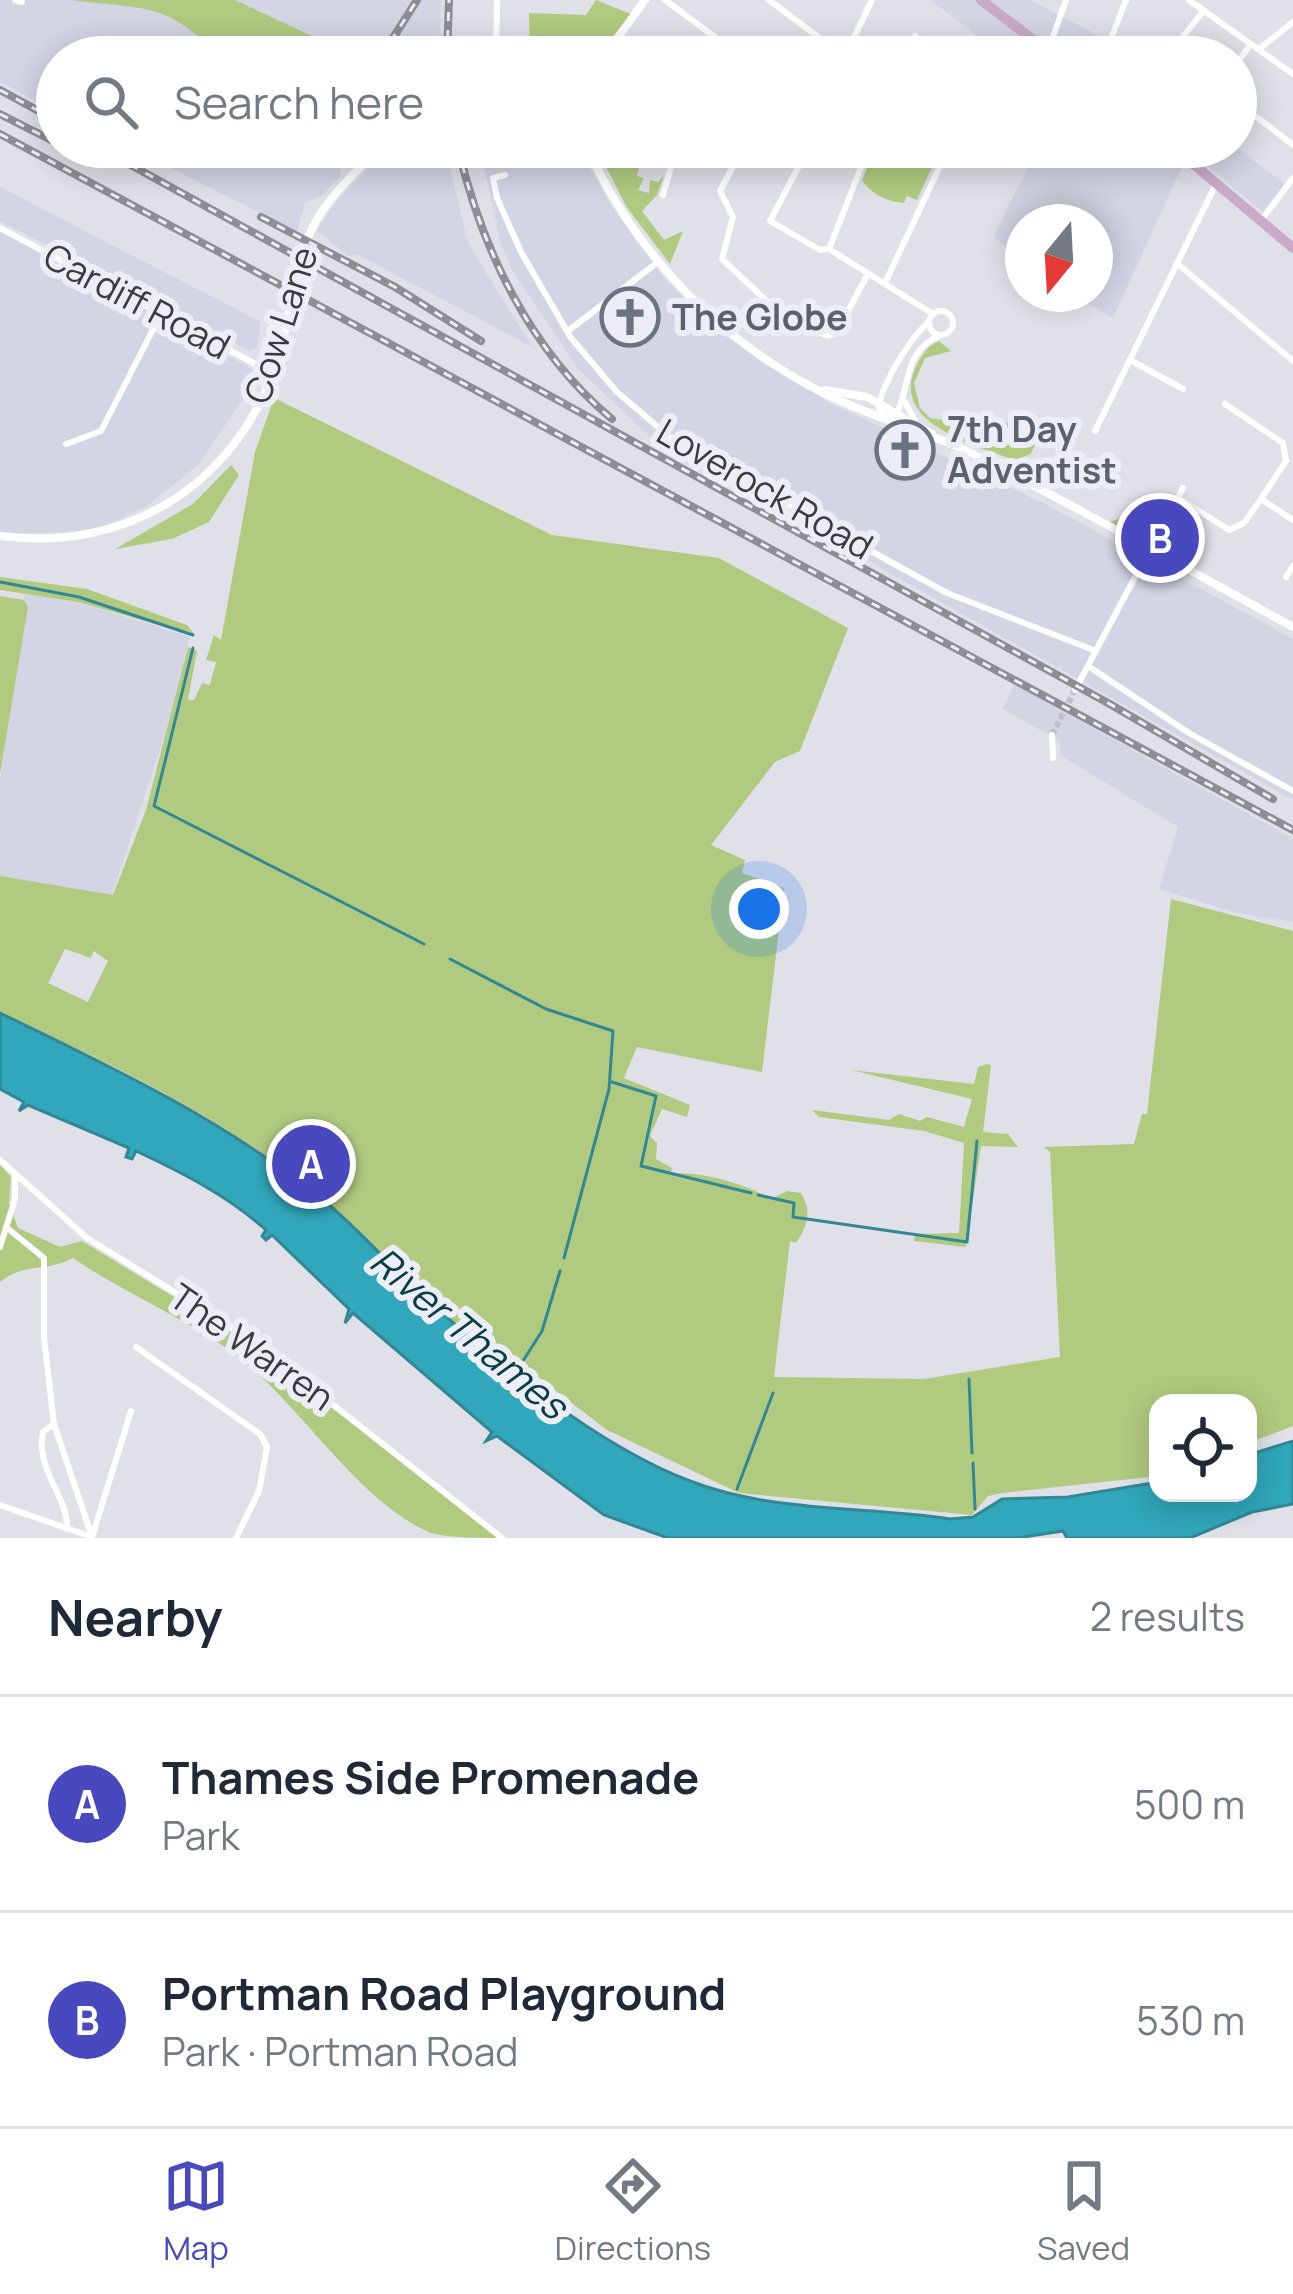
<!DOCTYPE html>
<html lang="en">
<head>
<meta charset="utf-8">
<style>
	body { margin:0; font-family:Manrope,sans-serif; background:#f2f2f3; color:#1f2937 }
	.controls { position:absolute; right:36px; bottom:36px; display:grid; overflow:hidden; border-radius:24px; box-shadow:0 6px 30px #0003 }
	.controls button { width:108px; height:108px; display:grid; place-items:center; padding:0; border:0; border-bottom:3px solid #e0e1e3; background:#fff; color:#1f2937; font:60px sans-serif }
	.compass { position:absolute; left:1005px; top:204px; width:108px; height:108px; border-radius:50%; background:#fff; box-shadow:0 6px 30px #0003; rotate:198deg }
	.you { position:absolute; left:759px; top:909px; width:42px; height:42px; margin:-30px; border:9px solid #fff; border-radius:50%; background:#1a73e8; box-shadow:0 0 0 18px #1a73e833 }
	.badge { display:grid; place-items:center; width:78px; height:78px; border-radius:50%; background:#4849bf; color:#fff; font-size:39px; font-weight:700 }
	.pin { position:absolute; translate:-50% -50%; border:6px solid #fff; box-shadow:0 3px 12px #0006 }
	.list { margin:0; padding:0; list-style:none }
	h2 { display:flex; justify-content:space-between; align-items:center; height:156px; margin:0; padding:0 48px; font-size:51px }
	h2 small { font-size:39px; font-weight:400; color:#747a83 }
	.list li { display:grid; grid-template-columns:78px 1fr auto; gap:36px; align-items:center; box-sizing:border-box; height:216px; padding:0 48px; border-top:3px solid #e0e1e3 }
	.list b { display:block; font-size:45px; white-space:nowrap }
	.list p { margin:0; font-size:39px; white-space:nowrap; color:#747a83 }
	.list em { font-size:39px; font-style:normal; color:#747a83 }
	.icon { flex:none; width:66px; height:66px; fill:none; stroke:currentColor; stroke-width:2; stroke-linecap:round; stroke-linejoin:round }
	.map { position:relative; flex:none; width:1293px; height:1538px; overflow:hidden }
	.search { position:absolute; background:#fff; box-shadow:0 6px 30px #0003; left:36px; right:36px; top:36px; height:132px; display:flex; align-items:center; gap:30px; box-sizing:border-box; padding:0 42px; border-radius:66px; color:#747a83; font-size:45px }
	.sheet { height:588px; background:#fff }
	nav { display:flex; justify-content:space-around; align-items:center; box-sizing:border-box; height:168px; border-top:3px solid #e0e1e3; background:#fff; font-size:33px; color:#747a83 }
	nav a { display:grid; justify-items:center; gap:6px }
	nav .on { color:#4849bf }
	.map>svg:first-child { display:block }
	.built { fill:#d3d5e5 }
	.green { fill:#b0cb80; fill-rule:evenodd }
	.water { fill:#30a7ba; stroke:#338795; stroke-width:3 }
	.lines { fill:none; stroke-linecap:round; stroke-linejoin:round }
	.stream { stroke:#338795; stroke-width:3 }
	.minor-tunnel { stroke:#bfbfc7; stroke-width:6; stroke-dasharray:6 3; stroke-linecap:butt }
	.minor { stroke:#fff; stroke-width:6 }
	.tertiary { stroke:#fff; stroke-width:8 }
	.primary { stroke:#caaac8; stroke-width:10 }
	.rail-casing { stroke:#8d8d94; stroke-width:8 }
	.rail { stroke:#ededf7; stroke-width:3; stroke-dasharray:9; stroke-linecap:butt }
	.labels { text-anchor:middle; stroke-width:12; stroke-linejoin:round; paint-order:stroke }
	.street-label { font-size:36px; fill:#3b3b3f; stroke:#ededf7 }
	.worship-label { font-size:36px; font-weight:bold; fill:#5b616d; stroke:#ededf7; text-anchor:start }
	.water-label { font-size:39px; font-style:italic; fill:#073d45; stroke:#ededf7 }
</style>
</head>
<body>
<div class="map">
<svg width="1293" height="1538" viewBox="0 0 1293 1538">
	<rect width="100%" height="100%" fill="#e0e0e9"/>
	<!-- built -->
	<g class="built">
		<path d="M0 0H441L439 57H57V111L0 82Z"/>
		<path d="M930 0H1031L1105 39 1119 57H1006Z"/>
		<path d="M129 147H371L351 162 331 152 328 163 340 168 341 176 321 197 305 202 297 232Z"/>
		<path d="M390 147H445L468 243 532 347 357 254 348 256 317 230 338 199Z"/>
		<path d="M480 147H578L612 207 665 279 722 334 826 401 1045 504 1293 639V800L655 441 579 370 513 272 500 242Z"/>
		<path d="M1038 147H1236L1286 185 1264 213 1189 151 1113 318 1072 294H1095V222H1023V259L993 237Z"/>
		<path d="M0 187 261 322 257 347 250 351 0 221Z"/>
		<path d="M0 229 252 369 245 396 199 464 147 506 94 531 0 534Z"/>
		<path d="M24 594 78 602 190 637 168 725 111 898 0 882V781Z"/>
		<path d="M1014 684 1293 839V922L1237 913 1159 889 1178 827 1060 755V741L1003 709Z"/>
	</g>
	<!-- green -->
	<g class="green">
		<path d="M72 0H235L344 51 331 57H220C165 0 144 10 72 0Z"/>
		<path d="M596 0 631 14 596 57H530L529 13 586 15Z"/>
		<path d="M596 147 639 168 637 176 644 178 638 190 649 193 650 180 658 182 664 175 657 195 642 211 664 240 683 231 670 264 626 206Z"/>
		<path d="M876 147H941L917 200 907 196 904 203C886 201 872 195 862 180Z"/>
		<path d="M939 341 951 351 925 358 914 383 920 408 930 418 955 422 964 414 993 430 1002 422 1041 429 1031 454 1014 460C976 445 891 424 915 369 921 356 926 347 939 341Z"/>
		<path d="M274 398 552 535 719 558 848 628 800 751 775 762 711 845 745 860 742 873 784 888 762 1072 637 1047 624 1078 690 1105 687 1117 662 1109 650 1136 657 1143 656 1159 672 1168 670 1174C699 1170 745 1184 772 1199L787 1191 801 1193C812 1210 808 1226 796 1243L790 1241 774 1377 924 1379 1060 1357 1050 1152 1044 1147 1134 1144 1142 1114H1147L1171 899 1293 931V1426L1248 1443V1403H1158V1476L1002 1493 988 1496 972 1515 739 1493 607 1430 508 1354 498 1359C436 1313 386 1254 327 1203 233 1122 113 1064 0 1013V876L113 895 146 810 188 647 197 651 188 700H194L202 683 210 685 216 662 206 660 214 635 221 640 255 452ZM65 949 91 958 94 951 108 961 88 1002 48 983Z"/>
		<path d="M231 465 239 475 209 522 172 539 115 549 193 504Z"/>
		<path d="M1147 508 1188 520 1171 554 1110 522Z"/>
		<path d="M0 577 87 589 187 625 195 635 78 602 0 590Z"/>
		<path d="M0 596 24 600 28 607 0 774Z"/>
		<path d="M987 1064 991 1065 983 1132 1008 1134 1018 1147 981 1146 966 1247 914 1241 915 1234 959 1233 964 1143 924 1131 819 1117 812 1110 889 1120 899 1114 920 1121 927 1117 964 1127 972 1099 851 1070 974 1084 978 1067Z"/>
		<path d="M0 1165 11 1177 9 1203 18 1228 60 1247 82 1241 246 1341 503 1538C479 1538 451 1538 431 1533 354 1501 297 1396 225 1347 176 1314 121 1291 73 1258 45 1273 28 1261 0 1282Z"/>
	</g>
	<!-- water -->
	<path class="water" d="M0 1013C112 1067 226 1121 323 1200 359 1229 388 1264 422 1295 496 1362 596 1445 690 1481 773 1513 865 1506 950 1519L973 1517 1002 1499 1068 1497 1158 1482V1493H1248V1455L1293 1441V1504L1252 1512 1190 1538H1067L1063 1531 1017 1538H668L604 1515 497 1436 486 1441 492 1432 353 1313 345 1323 349 1309 272 1235 266 1240 262 1236 266 1230C228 1196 183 1173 136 1151L132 1159 126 1157 129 1148 28 1105 19 1111 24 1102 0 1089Z"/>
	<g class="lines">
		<!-- stream -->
		<g class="stream">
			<path d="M0 582 79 597 193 635"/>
			<path d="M193 648 154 806 424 944"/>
			<path d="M450 959 546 1009 613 1031 609 1089 564 1258"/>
			<path d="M612 1082 656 1096 641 1166 751 1193"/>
			<path d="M758 1195 794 1203 793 1217 967 1242 977 1141"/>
			<path d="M521 1364 542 1331 560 1271"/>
			<path d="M969 1379 972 1453"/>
			<path d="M973 1463 975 1509"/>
			<path d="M737 1489 773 1393"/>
		</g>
		<!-- minor-tunnel -->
		<path class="minor-tunnel" d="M1052 735 1075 690"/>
		<!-- minor -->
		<g class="minor">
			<path d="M15 0 22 2"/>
			<path d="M665 0 742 57"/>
			<path d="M769 0 845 57"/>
			<path d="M1189 0 1293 74"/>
			<path d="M915 36 942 57"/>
			<path d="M615 46 630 57"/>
			<path d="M1259 49 1293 22"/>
			<path d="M1048 51 1066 0"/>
			<path d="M845 56 872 0"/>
			<path d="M496 57 497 0"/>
			<path d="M954 57 971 38"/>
			<path d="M1104 57 1126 0"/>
			<path d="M1167 57 1204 10"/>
			<path d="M1236 64 1251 44"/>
			<path d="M1236 101 1293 145"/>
			<path d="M743 147 720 191 733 217 722 259 769 303 827 336 836 333 868 274"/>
			<path d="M809 147 770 221 820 250 829 249 933 314"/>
			<path d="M1035 147 1038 148"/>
			<path d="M505 175 493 178 497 198 521 252 571 338 617 392 679 445 947 593 1096 651"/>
			<path d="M663 195 677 147"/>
			<path d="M1262 219 1293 178"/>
			<path d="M0 228 272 373"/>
			<path d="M829 249 869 147"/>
			<path d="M1179 265 1293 361"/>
			<path d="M885 283 949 147"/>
			<circle cx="941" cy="323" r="12"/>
			<path d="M929 321C907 343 887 376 878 406L885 418 898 411C910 383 905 350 939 336"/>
			<path d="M568 331 658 262"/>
			<path d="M1130 360 1183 389"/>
			<path d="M903 399 915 420"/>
			<path d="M1225 404 1283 443 1286 461 1261 499 1293 520"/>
			<path d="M1095 431 1217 182"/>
			<path d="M66 444 101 431 161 314"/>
			<path d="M1179 498 1229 530 1244 523 1261 499"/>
			<path d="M1171 510 1183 488"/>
			<path d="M1286 577 1293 566"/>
			<path d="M1088 666 1189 733 1293 791"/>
			<path d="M1075 690 1150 549"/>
			<path d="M1052 735 1053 758"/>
			<path d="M0 1160 87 1238 247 1337 502 1538"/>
			<path d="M6 1227 44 1258V1338L54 1424 92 1537"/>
			<path d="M0 1247 15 1199V1176"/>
			<path d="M136 1347 260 1434 267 1447 259 1491 236 1538"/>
			<path d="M54 1424 43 1432C35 1471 69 1497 67 1529"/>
			<path d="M0 1505 92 1537"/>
			<path d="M93 1534 131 1411"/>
		</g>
		<!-- tertiary -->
		<g class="tertiary">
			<path d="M604 57 645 0"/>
			<path d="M587 147C637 258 727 349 838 400 882 420 929 432 973 454 1081 509 1187 569 1293 627"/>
			<path d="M825 390 867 397 932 434"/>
			<path d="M0 536C129 553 241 482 279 355 292 313 293 262 315 223 331 194 357 171 380 147"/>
		</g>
		<!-- primary -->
		<g class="primary">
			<path d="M981 0 1056 57"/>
			<path d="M1173 147 1293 248"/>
		</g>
		<defs>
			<g id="rail">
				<path d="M381 57 417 0"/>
				<path d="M447 57 449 0"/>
				<path d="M0 90 57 121"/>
				<path d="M0 114 57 143"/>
				<path d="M0 134 1293 830"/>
				<path d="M70 147C128 166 195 167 253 147"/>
				<path d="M98 147 1108 703 1273 799"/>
				<path d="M458 147C481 248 530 351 612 419"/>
				<path d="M261 217 395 287 481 341"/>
			</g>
		</defs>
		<!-- rail casing -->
		<use href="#rail" class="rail-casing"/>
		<!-- rail -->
		<use href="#rail" class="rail"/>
	</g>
	<!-- icons -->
	<defs>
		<symbol id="church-ring" viewBox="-11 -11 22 22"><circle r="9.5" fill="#ededf7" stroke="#6b7280" stroke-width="1.5"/><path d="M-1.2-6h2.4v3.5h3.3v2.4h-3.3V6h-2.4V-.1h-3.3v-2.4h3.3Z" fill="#6b7280"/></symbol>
	</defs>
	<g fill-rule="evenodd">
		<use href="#church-ring" x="597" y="284" width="66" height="66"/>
		<use href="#church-ring" x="872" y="417" width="66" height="66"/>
	</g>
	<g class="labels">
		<!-- street labels -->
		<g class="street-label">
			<text transform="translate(137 301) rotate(28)" y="13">Cardiff Road</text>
			<text transform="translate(281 325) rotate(-72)" y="13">Cow Lane</text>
			<text transform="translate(765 489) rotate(30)" y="13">Loverock Road</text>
			<text transform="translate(252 1347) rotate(35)" y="13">The Warren</text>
		</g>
		<!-- worship labels -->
		<g class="worship-label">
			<text x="672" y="330">The Globe</text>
			<text x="947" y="442">7th Day<tspan x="947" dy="41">Adventist</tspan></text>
		</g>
		<!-- water labels -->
		<g class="water-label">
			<text transform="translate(469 1333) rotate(40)" y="14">River Thames</text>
		</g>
	</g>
</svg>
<div class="controls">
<button><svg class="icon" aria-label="locate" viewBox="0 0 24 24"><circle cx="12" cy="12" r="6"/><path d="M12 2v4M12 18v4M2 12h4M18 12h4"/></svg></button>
</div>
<svg class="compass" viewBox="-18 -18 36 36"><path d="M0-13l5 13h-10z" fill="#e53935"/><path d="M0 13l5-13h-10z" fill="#747a83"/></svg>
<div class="you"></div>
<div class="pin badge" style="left:311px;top:1164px">A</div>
<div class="pin badge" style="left:1160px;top:538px">B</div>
<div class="search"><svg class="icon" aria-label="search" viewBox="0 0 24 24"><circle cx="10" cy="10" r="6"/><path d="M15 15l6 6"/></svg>Search here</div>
</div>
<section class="sheet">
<h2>Nearby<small>2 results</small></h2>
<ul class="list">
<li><span class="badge">A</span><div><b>Thames Side Promenade</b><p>Park</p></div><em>500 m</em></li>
<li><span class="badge">B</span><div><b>Portman Road Playground</b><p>Park · Portman Road</p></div><em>530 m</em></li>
</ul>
</section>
<nav>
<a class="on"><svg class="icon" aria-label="map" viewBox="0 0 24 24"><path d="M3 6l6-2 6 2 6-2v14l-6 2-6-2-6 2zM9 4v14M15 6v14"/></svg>Map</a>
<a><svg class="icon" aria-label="directions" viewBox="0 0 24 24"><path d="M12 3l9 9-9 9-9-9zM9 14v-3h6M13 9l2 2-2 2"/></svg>Directions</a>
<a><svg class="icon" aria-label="saved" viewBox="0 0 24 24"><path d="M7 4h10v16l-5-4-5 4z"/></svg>Saved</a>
</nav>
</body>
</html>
